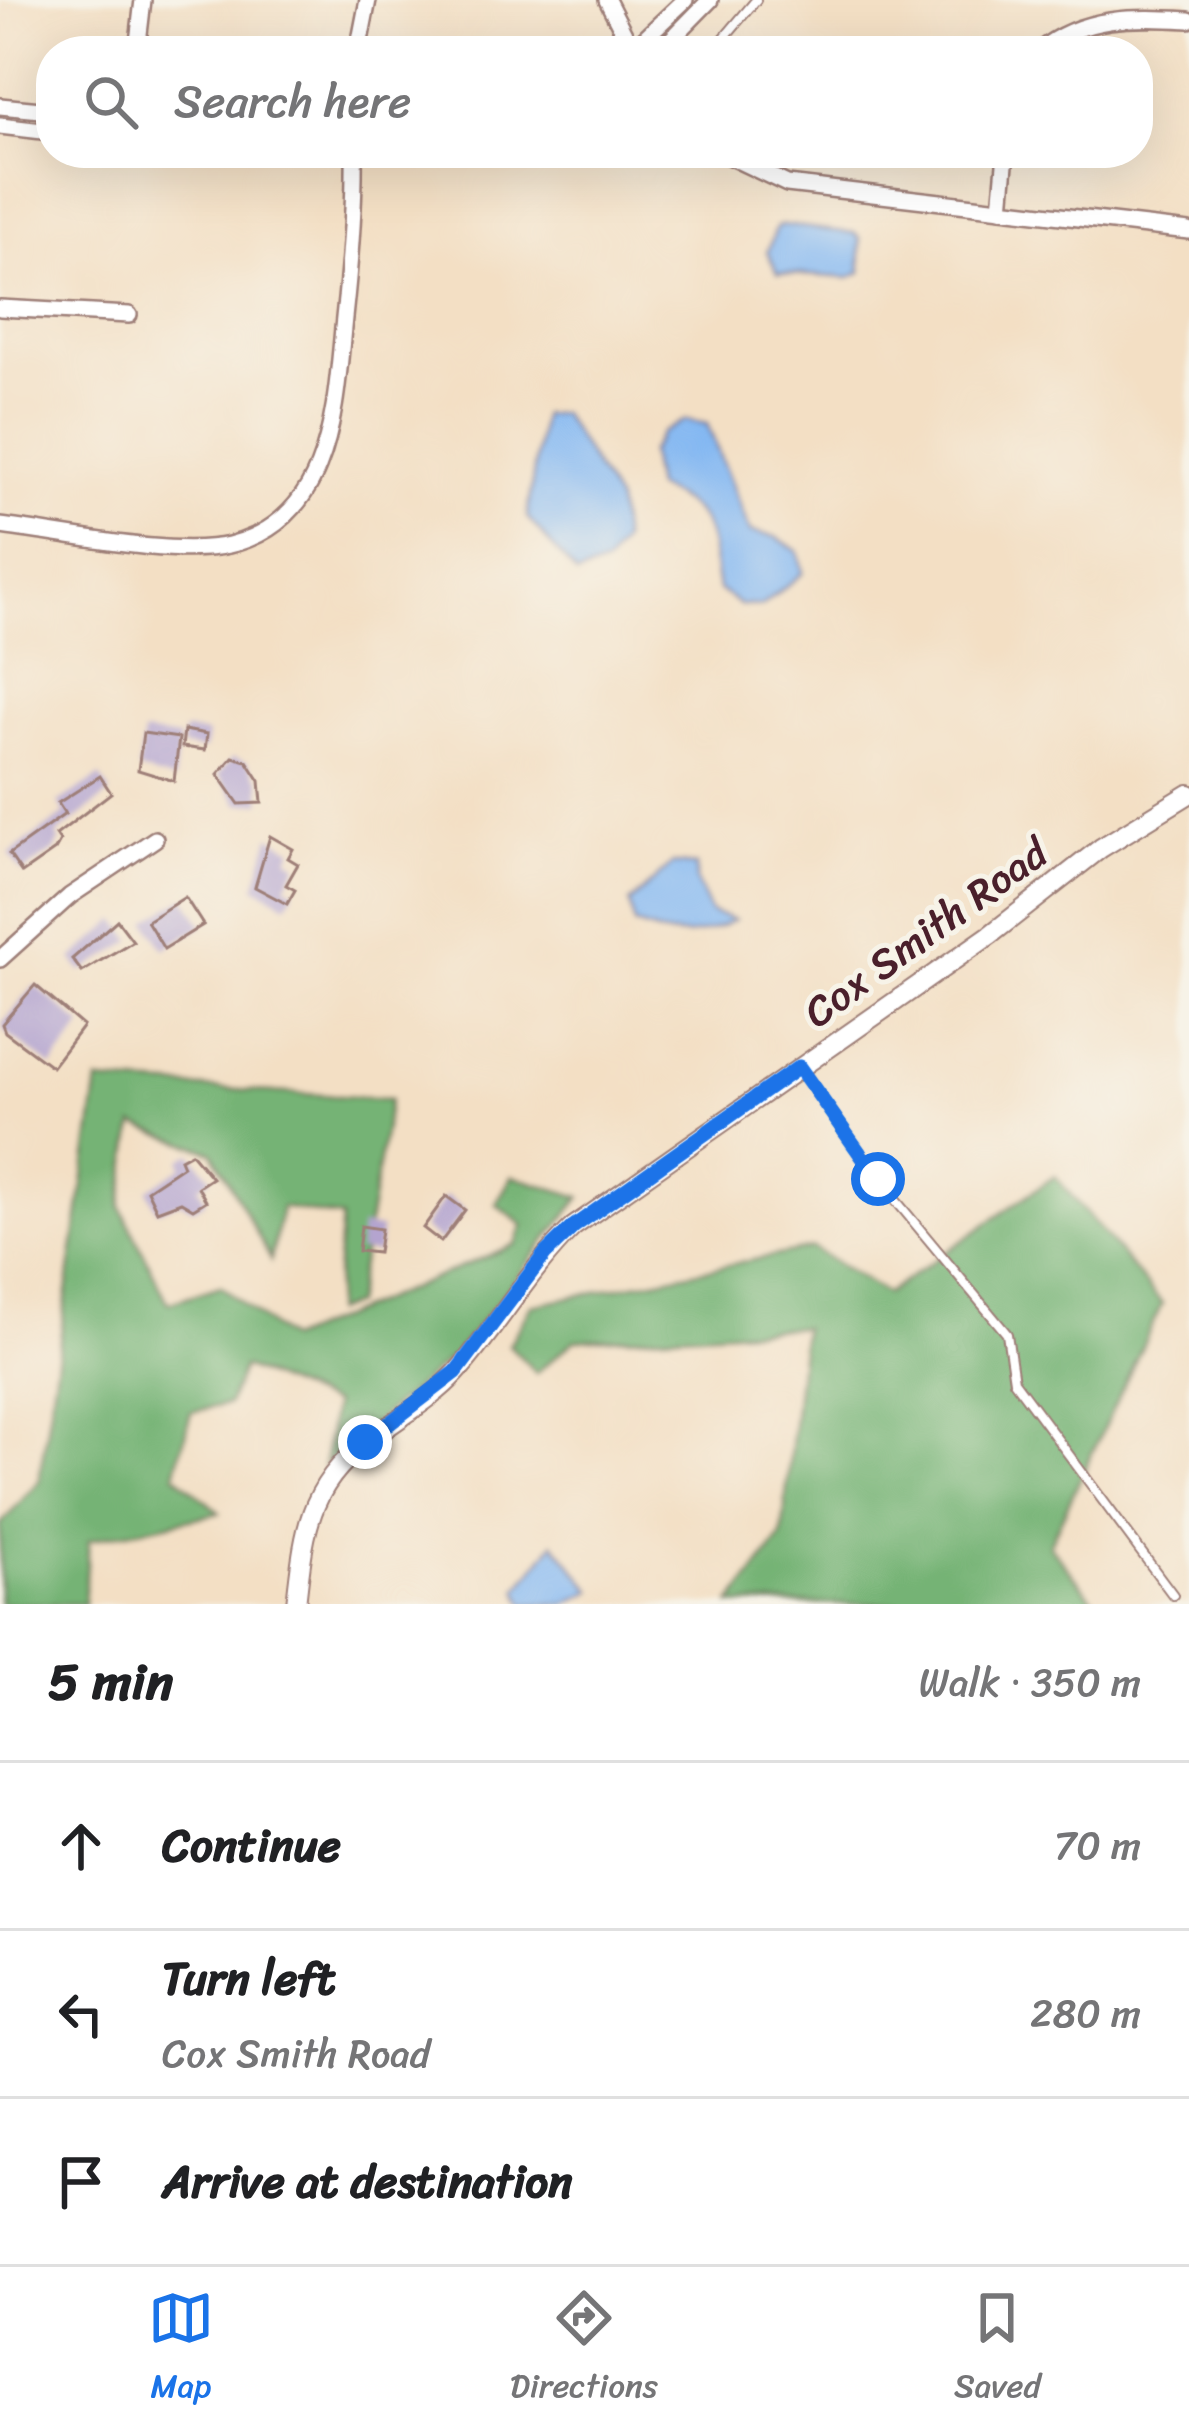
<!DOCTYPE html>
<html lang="en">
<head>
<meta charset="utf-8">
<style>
	body { margin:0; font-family:Sriracha,sans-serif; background:#f2f2f2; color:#202124 }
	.stop { position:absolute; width:36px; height:36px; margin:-27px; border:9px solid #1a73e8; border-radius:50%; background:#fff }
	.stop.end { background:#1a73e8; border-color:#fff; box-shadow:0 3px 12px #0008 }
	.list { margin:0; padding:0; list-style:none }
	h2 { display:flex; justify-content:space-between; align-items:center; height:156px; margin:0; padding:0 48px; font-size:51px }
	h2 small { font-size:39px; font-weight:400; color:#757577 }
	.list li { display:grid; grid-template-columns:78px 1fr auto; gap:36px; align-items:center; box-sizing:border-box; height:168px; padding:0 48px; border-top:3px solid #e0e0e0 }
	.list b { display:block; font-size:45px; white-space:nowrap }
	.list p { margin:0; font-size:39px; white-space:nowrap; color:#757577 }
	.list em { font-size:39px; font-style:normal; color:#757577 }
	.icon { flex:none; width:66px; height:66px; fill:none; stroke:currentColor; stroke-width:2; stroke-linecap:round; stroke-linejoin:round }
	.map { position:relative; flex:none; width:1189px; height:1604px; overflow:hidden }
	.search { position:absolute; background:#fff; box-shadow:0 12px 48px #0002; left:36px; right:36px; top:36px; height:132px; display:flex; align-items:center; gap:30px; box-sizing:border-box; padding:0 42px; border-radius:48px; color:#757577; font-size:45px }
	.sheet { height:660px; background:#fff }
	nav { display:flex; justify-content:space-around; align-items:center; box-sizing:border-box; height:168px; border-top:3px solid #e0e0e0; background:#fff; font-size:33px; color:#757577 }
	nav a { display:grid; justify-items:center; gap:6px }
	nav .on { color:#1a73e8 }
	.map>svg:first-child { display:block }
	.forest { fill:#74b374; stroke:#5f6950; stroke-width:3 }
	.water { fill:#84b8f2; stroke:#676c8e; stroke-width:3 }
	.building { fill:#b4a4cf }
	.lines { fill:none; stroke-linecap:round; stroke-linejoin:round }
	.service-casing { stroke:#9e7f78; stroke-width:12 }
	.minor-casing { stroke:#9e7f78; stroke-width:20 }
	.tertiary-casing { stroke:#9e7f78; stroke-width:22 }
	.service { stroke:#fff; stroke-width:8 }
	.minor { stroke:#fff; stroke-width:15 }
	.tertiary { stroke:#fff; stroke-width:18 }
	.route { stroke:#1a73e8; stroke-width:15 }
	.labels { text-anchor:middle; stroke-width:10; stroke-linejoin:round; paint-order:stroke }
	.street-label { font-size:42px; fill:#4a1f2b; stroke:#f7f3e8 }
</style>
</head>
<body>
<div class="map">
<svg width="1189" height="1604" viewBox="0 0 1189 1604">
	<rect width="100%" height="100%" fill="#f7f3e8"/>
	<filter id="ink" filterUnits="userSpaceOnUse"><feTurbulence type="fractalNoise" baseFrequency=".00833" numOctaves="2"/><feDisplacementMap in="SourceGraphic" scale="24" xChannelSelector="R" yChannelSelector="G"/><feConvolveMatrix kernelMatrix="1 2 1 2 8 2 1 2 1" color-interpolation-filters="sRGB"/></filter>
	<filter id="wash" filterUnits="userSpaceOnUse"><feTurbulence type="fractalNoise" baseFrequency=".004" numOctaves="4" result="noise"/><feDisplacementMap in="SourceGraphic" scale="48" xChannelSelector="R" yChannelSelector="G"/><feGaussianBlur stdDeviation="2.7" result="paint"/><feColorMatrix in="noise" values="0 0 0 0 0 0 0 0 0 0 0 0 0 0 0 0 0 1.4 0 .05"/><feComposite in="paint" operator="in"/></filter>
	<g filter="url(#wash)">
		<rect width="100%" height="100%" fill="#f3dfc4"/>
		<!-- forest -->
		<g class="forest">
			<path d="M98 1082 390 1099 354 1304 333 1312 341 1218 282 1207 271 1260 213 1152 134 1125 121 1207 168 1303 221 1286 288 1340 516 1244 523 1225 496 1204 512 1176 581 1197 455 1354 324 1465 333 1404 243 1367 228 1404 191 1412 175 1474 220 1513 89 1540 84 1604H0V1525L39 1481Z"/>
			<path d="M1055 1176 1162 1304 1049 1545 1097 1604H731L782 1536 803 1327 575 1340 536 1373 509 1345 531 1305 812 1248 886 1294Z"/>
		</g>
		<!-- water -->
		<g class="water">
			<path d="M784 225 854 233 860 239 861 272 849 278 778 273 767 252 777 227Z"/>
			<path d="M561 413 617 502 622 541 606 564 577 575 527 517 542 415Z"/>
			<path d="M685 420 707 424 750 532 776 537 798 551 803 573 761 606 740 605 718 589C708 532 714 511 655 488L649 453 661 433Z"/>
			<path d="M672 864 696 866V881L710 912 734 920C698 939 671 940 634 924L630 903Z"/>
			<path d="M554 1543 593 1591 564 1604H525L518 1589Z"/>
		</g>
		<g id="blocks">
			<!-- building -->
			<g class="building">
				<path d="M184 730 207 734 205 750 182 747Z"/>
				<path d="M143 733 179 738 174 781 138 770Z"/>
				<path d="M233 757 247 761 260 781 262 803 239 804 218 774Z"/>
				<path d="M100 776 111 793 56 835 60 841 55 850 22 873 9 854 65 814 58 803Z"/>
				<path d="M270 836 293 849 288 858 298 864 286 885 295 890 287 904 255 887Z"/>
				<path d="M185 897 203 925 164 949 147 921Z"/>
				<path d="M117 920 133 941 82 972 72 959Z"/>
				<path d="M35 985 83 1026 52 1067 5 1032 2 1024Z"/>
				<path d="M191 1153 212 1178 198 1187 206 1201 193 1209 181 1202 157 1211 147 1190 183 1166 180 1159Z"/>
				<path d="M446 1196 465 1210 441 1242 423 1228Z"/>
				<path d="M361 1226 381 1229 378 1253 358 1251Z"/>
			</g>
		</g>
	</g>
	<g filter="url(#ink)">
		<use href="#blocks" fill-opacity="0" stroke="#9e7f78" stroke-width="3"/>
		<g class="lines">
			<defs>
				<g id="service">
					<path d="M713 51 756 0"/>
					<path d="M523 159 541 153"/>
					<path d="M800 1068 878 1179 1007 1334 1014 1381 1173 1595"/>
				</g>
				<g id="minor">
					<path d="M607 0 633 51"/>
					<path d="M137 51 143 0"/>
					<path d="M358 51 368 0"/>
					<path d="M631 51 685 0"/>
					<path d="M660 51 710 0"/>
					<path d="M1039 51C1083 15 1135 17 1189 20"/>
					<path d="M0 106 51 111"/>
					<path d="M0 126 51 132"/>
					<path d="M722 153 787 184 1189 231"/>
					<path d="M1001 209 1006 153"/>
					<path d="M0 308 129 315"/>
					<path d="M0 526C62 533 171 558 229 545 334 520 335 405 344 318 350 263 355 209 354 153"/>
					<path d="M0 959 70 896 155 839"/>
				</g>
				<path id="tertiary" d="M296 1604C305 1521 310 1480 383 1430 408 1412 435 1396 456 1373 498 1326 528 1271 573 1227L990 935 1101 848 1189 794"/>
			</defs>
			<!-- service casing -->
			<use href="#service" class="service-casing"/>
			<!-- minor casing -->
			<use href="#minor" class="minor-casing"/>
			<!-- tertiary casing -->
			<use href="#tertiary" class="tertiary-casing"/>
			<!-- service -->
			<use href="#service" class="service"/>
			<!-- minor -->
			<use href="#minor" class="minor"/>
			<!-- tertiary -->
			<use href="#tertiary" class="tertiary"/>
		</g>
	</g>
	<g class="lines" filter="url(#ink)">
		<!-- route -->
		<path class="route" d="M365 1442 456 1372 545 1254 573 1227 799 1067 878 1179"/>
	</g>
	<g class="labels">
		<!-- street labels -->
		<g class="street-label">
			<text transform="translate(925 932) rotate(-36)" y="15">Cox Smith Road</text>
		</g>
	</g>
</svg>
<div class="stop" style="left:878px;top:1179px"></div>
<div class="stop end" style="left:365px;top:1442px"></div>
<div class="search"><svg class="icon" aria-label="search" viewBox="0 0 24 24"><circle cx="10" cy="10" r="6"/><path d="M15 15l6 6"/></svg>Search here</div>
</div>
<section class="sheet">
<h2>5 min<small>Walk · 350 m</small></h2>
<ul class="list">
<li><svg class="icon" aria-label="ahead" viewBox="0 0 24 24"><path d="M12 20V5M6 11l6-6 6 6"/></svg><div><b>Continue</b></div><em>70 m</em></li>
<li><svg class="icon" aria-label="left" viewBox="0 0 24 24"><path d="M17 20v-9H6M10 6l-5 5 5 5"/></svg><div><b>Turn left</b><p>Cox Smith Road</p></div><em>280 m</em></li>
<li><svg class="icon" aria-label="arrive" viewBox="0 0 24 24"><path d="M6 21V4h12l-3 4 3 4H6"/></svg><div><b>Arrive at destination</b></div></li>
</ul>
</section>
<nav>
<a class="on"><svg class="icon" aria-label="map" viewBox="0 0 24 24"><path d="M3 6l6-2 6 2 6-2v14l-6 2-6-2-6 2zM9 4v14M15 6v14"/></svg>Map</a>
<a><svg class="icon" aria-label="directions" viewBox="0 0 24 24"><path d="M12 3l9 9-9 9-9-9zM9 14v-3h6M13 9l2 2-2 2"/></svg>Directions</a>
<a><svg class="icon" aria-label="saved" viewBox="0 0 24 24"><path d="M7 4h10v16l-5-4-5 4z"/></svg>Saved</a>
</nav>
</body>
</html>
